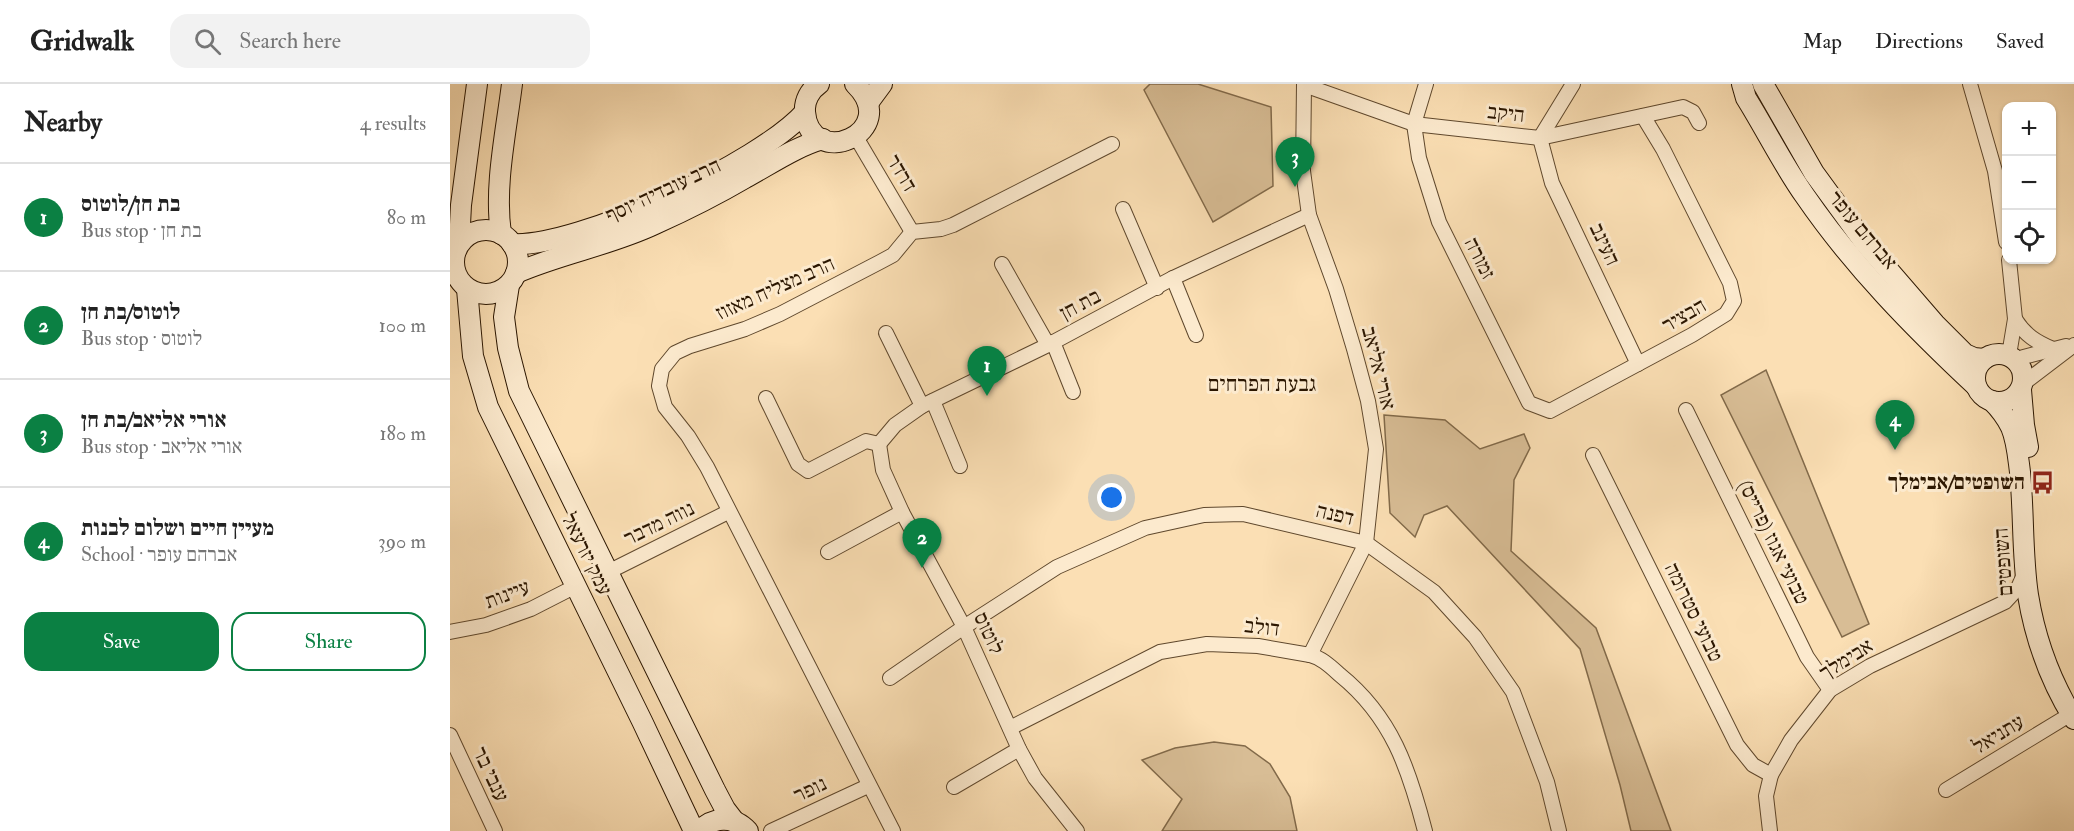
<!DOCTYPE html>
<html lang="en">
<head>
<meta charset="utf-8">
<style>
	body { margin:0; font-family:"IM FELL Double Pica","Frank Ruhl Libre",serif; background:#f2f2f2; color:#222 }
	.controls { position:absolute; right:18px; top:18px; display:grid; overflow:hidden; border-radius:12px; box-shadow:0 2px 4px #0004 }
	.controls button { width:54px; height:54px; display:grid; place-items:center; padding:0; border:0; border-bottom:2px solid #e0e0e0; background:#fff; color:#222; font:30px sans-serif }
	.you { position:absolute; left:662px; top:414px; width:21px; height:21px; margin:-15px; border:4px solid #fff; border-radius:50%; background:#1a73e8; box-shadow:0 0 0 9px #1a73e833 }
	.badge { display:grid; place-items:center; width:39px; height:39px; border-radius:50%; background:#0b8043; color:#fff; font-size:20px; font-weight:700 }
	.pin { position:absolute; translate:-50% -50px; filter:drop-shadow(0 2px 3px #0008) }
	.pin::after { content:''; position:absolute; top:32px; width:21px; height:18px; background:inherit; clip-path:polygon(0 0,100% 0,50% 100%) }
	.list { margin:0; padding:0; list-style:none }
	h2 { display:flex; justify-content:space-between; align-items:center; height:78px; margin:0; padding:0 24px; font-size:26px }
	h2 small { font-size:20px; font-weight:400; color:#767676 }
	.list li { display:grid; grid-template-columns:39px 1fr auto; gap:18px; align-items:center; box-sizing:border-box; height:108px; padding:0 24px; border-top:2px solid #e0e0e0 }
	.list b { display:block; font-size:22px; white-space:nowrap }
	.list p { margin:0; font-size:20px; white-space:nowrap; color:#767676 }
	.list em { font-size:20px; font-style:normal; color:#767676 }
	.actions { display:flex; gap:12px; padding:18px 24px }
	.actions a { flex:1; padding:14px 0; border:2px solid #0b8043; border-radius:18px; text-align:center; font-size:21px; color:#0b8043 }
	.actions .main { background:#0b8043; color:#fff }
	.icon { flex:none; width:33px; height:33px; fill:none; stroke:currentColor; stroke-width:2; stroke-linecap:round; stroke-linejoin:round }
	.map { position:relative; flex:none; width:1624px; height:747px; overflow:hidden }
	header { display:flex; align-items:center; gap:36px; box-sizing:border-box; height:84px; padding:0 30px; background:#fff; border-bottom:2px solid #e0e0e0 }
	header strong { font-size:28px }
	nav { display:flex; gap:33px; margin-inline-start:auto; font-size:21px }
	.search { width:420px; height:54px; background:#f2f2f2; display:flex; align-items:center; gap:15px; box-sizing:border-box; padding:0 21px; border-radius:18px; color:#767676; font-size:22px }
	main { display:flex }
	aside { flex:1; background:#fff }
	.map>svg:first-child { display:block }
	.green { fill:#d8bd95; stroke:#826a4a; stroke-width:1.5 }
	.lines { fill:none; stroke-linecap:round; stroke-linejoin:round }
	.street-casing { stroke:#5f482d; stroke-width:16 }
	.secondary-casing { stroke:#2b1600; stroke-width:22 }
	.street { stroke:#fceace; stroke-width:14 }
	.secondary { stroke:#fceace; stroke-width:20 }
	.labels { text-anchor:middle; stroke-width:6; stroke-linejoin:round; paint-order:stroke }
	.street-label { font-size:21px; fill:#2b1600; stroke:#fceace }
	.poi-label { font-size:21px; font-weight:bold; fill:#2b1600; stroke:#fceace; text-anchor:end }
	.neighbourhood-label { font-size:22px; fill:#2b1600; stroke:#fceace }
</style>
</head>
<body>
<header>
<strong>Gridwalk</strong>
<div class="search"><svg class="icon" aria-label="search" viewBox="0 0 24 24"><circle cx="10" cy="10" r="6"/><path d="M15 15l6 6"/></svg>Search here</div>
<nav><a>Map</a><a>Directions</a><a>Saved</a></nav>
</header>
<main>
<aside>
<h2>Nearby<small>4 results</small></h2>
<ul class="list">
<li><span class="badge">1</span><div><b>בת חן/לוטוס</b><p>Bus stop · בת חן</p></div><em>80 m</em></li>
<li><span class="badge">2</span><div><b>לוטוס/בת חן</b><p>Bus stop · לוטוס</p></div><em>100 m</em></li>
<li><span class="badge">3</span><div><b>אורי אליאב/בת חן</b><p>Bus stop · אורי אליאב</p></div><em>180 m</em></li>
<li><span class="badge">4</span><div><b>מעיין חיים ושלום לבנות</b><p>School · אברהם עופר</p></div><em>390 m</em></li>
</ul>
<div class="actions"><a class="main">Save</a><a>Share</a></div>
</aside>
<div class="map">
<svg width="1624" height="747" viewBox="0 0 1624 747">
	<rect width="100%" height="100%" fill="#fbdfb4"/>
	<filter id="stains"><feTurbulence type="fractalNoise" baseFrequency=".00333" numOctaves="4"/><feColorMatrix values="0 0 0 0 .2 0 0 0 0 .09 0 0 0 0 .02 0 0 0 .5 -.17"/></filter>
	<radialGradient id="worn" r=".72"><stop offset=".6" stop-color="#630" stop-opacity="0"/><stop offset="1" stop-color="#630" stop-opacity=".3"/></radialGradient>
	<!-- green -->
	<g class="green">
		<path d="M700 0H748L821 23 823 102 763 138 694 6Z"/>
		<path d="M1316 286 1419 540 1392 553 1271 311Z"/>
		<path d="M934 331 995 336 1030 365 1074 350 1080 364 1064 396 1061 467 1146 544 1221 747H1181L1170 701 1130 565 997 422 974 431 965 453 940 429Z"/>
		<path d="M764 658 795 662 820 680 840 713 847 747H712L732 715 692 676 725 664Z"/>
	</g>
	<g class="lines">
		<defs>
			<g id="street">
				<path d="M854 0 853 87 859 131 886 205 904 265 918 317 926 365 916 459 860 571"/>
				<path d="M976 0 964 40 969 74 989 138 1079 319 1100 327 1242 251 1276 230 1284 217 1280 199 1213 65 1193 32"/>
				<path d="M1123 0 1090 54 1102 99 1188 280"/>
				<path d="M1520 0 1545 87 1556 158"/>
				<path d="M854 1 964 40 1090 54 1233 23 1243 28 1249 39"/>
				<path d="M406 53 462 148"/>
				<path d="M673 125 707 204"/>
				<path d="M552 180 598 261"/>
				<path d="M723 194 746 251"/>
				<path d="M1565 235C1575 251 1586 258 1603 265"/>
				<path d="M436 249 472 322"/>
				<path d="M603 258 623 308"/>
				<path d="M1559 271 1565 235 1559 176"/>
				<path d="M1566 275 1616 262"/>
				<path d="M1574 299 1624 261"/>
				<path d="M316 314 348 380 358 387 416 357 429 360"/>
				<path d="M483 317 510 382"/>
				<path d="M1236 326 1357 573 1380 606"/>
				<path d="M429 360 445 341 472 322 598 261 723 194 859 131"/>
				<path d="M429 360 433 386 452 428 514 543 569 665 585 694 627 747"/>
				<path d="M1143 371 1287 661 1303 681 1321 691"/>
				<path d="M378 468 452 428"/>
				<path d="M158 488 278 428"/>
				<path d="M0 548 36 541 81 525 126 502"/>
				<path d="M440 594 514 543 607 483 695 444 754 431 793 430 916 459 984 508 1025 553 1063 608 1097 698 1109 747"/>
				<path d="M560 644 710 568 757 560 808 562 860 571C872 574 881 583 890 591 942 633 959 685 975 747"/>
				<path d="M0 651 45 747"/>
				<path d="M504 703 569 665"/>
				<path d="M1496 706 1621 630"/>
				<path d="M321 747 418 702"/>
				<path d="M443 747 257 383 238 352 215 323 209 302 212 285 225 269 240 262 295 245 330 230 430 178 443 171 462 148 491 145 503 141 662 60"/>
				<path d="M1320 747 1316 712 1321 691 1341 656 1380 606 1420 582 1555 518 1568 504 1575 488"/>
			</g>
			<g id="secondary">
				<path d="M369 0C360 6 354 17 355 28 360 88 454 48 405 0"/>
				<path d="M1292 0 1296 14C1316 46 1333 81 1355 112 1403 182 1464 244 1526 302"/>
				<path d="M1313 0 1364 89 1415 159 1485 240 1515 270 1524 274 1534 275"/>
				<path d="M418 19 432 0"/>
				<circle cx="36" cy="178" r="32"/>
				<path d="M51 150C44 102 56 49 62 0"/>
				<path d="M9 160 11 121 27 0"/>
				<path d="M62 160C128 164 311 78 355 28"/>
				<path d="M66 189C112 169 161 161 205 140 236 126 266 111 295 94 321 80 345 63 373 55"/>
				<path d="M59 201 54 233 58 264 69 307 265 706 275 725 285 738"/>
				<path d="M17 205 23 272 38 323 192 637 244 747"/>
				<circle cx="1549" cy="294" r="24"/>
				<path d="M1571 306 1574 341 1578 363"/>
				<path d="M1542 317C1550 325 1556 333 1561 343 1567 357 1568 373 1570 388 1574 429 1572 471 1578 511 1585 554 1601 598 1624 635"/>
				<path d="M249 747C263 733 283 731 298 747"/>
			</g>
		</defs>
		<!-- street casing -->
		<use href="#street" class="street-casing"/>
		<!-- secondary casing -->
		<use href="#secondary" class="secondary-casing"/>
		<!-- street -->
		<use href="#street" class="street"/>
		<!-- secondary -->
		<use href="#secondary" class="secondary"/>
	</g>
	<!-- icons -->
	<defs>
		<symbol id="bus-bare" viewBox="-9 -9 18 18"><path d="M-5-6H5V4H4V6H2V4H-2V6H-4V4H-5ZM-3.5-4V0h7V-4ZM-3.5 1.2v1.5H-2V1.2ZM2 1.2v1.5H3.5V1.2Z" fill="#8f2418" stroke="#fceace" stroke-width="2.5" paint-order="stroke"/></symbol>
	</defs>
	<g fill-rule="evenodd">
		<use href="#bus-bare" x="1576" y="382" width="33" height="33"/>
	</g>
	<g class="labels">
		<!-- street labels -->
		<g class="street-label">
			<text transform="translate(1056 29) rotate(6)" y="7">היקב</text>
			<text transform="translate(452 89) rotate(59)" y="7">דרדר</text>
			<text transform="translate(213 106) rotate(-25)" y="7">הרב עובדיה יוסף</text>
			<text transform="translate(1413 146) rotate(50)" y="7">אברהם עופר</text>
			<text transform="translate(1155 160) rotate(65)" y="7">העינב</text>
			<text transform="translate(1030 174) rotate(63)" y="7">זמורה</text>
			<text transform="translate(325 204) rotate(-24)" y="7">הרב מצליח מאזוז</text>
			<text transform="translate(630 220) rotate(-28)" y="7">בת חן</text>
			<text transform="translate(1234 231) rotate(-30)" y="7">הבציר</text>
			<text transform="translate(929 284) rotate(76)" y="7">אורי אליאב</text>
			<text transform="translate(885 430) rotate(13)" y="7">דפנה</text>
			<text transform="translate(209 439) rotate(-26)" y="7">נווה מדבר</text>
			<text transform="translate(1324 458) rotate(64)" y="7">טבועי אגוז (פרייס)</text>
			<text transform="translate(137 470) rotate(64)" y="7">עמק יזרעאל</text>
			<text transform="translate(1553 478) rotate(-94)" y="7">השופטים</text>
			<text transform="translate(57 510) rotate(-21)" y="7">עיינות</text>
			<text transform="translate(1244 528) rotate(64)" y="7">טבועי סטרומה</text>
			<text transform="translate(812 543) rotate(6)" y="7">דולב</text>
			<text transform="translate(539 549) rotate(65)" y="7">לוטוס</text>
			<text transform="translate(1396 575) rotate(-32)" y="7">אבימלך</text>
			<text transform="translate(1548 650) rotate(-31)" y="7">עתניאל</text>
			<text transform="translate(41 690) rotate(65)" y="7">ענבי בר</text>
			<text transform="translate(360 705) rotate(-25)" y="7">נופר</text>
		</g>
		<!-- poi labels -->
		<g class="poi-label">
			<text x="1575" y="405">השופטים/אבימלך</text>
		</g>
		<!-- neighbourhood labels -->
		<g class="neighbourhood-label">
			<text x="812" y="307">גבעת הפרחים</text>
		</g>
	</g>
	<rect width="100%" height="100%" filter="url(#stains)"/>
	<rect width="100%" height="100%" fill="url(#worn)"/>
</svg>
<div class="controls">
<button>+</button>
<button>−</button>
<button><svg class="icon" aria-label="locate" viewBox="0 0 24 24"><circle cx="12" cy="12" r="6"/><path d="M12 2v4M12 18v4M2 12h4M18 12h4"/></svg></button>
</div>
<div class="you"></div>
<div class="pin badge" style="left:537px;top:312px">1</div>
<div class="pin badge" style="left:472px;top:484px">2</div>
<div class="pin badge" style="left:845px;top:103px">3</div>
<div class="pin badge" style="left:1445px;top:366px">4</div>
</div>
</main>
</body>
</html>
